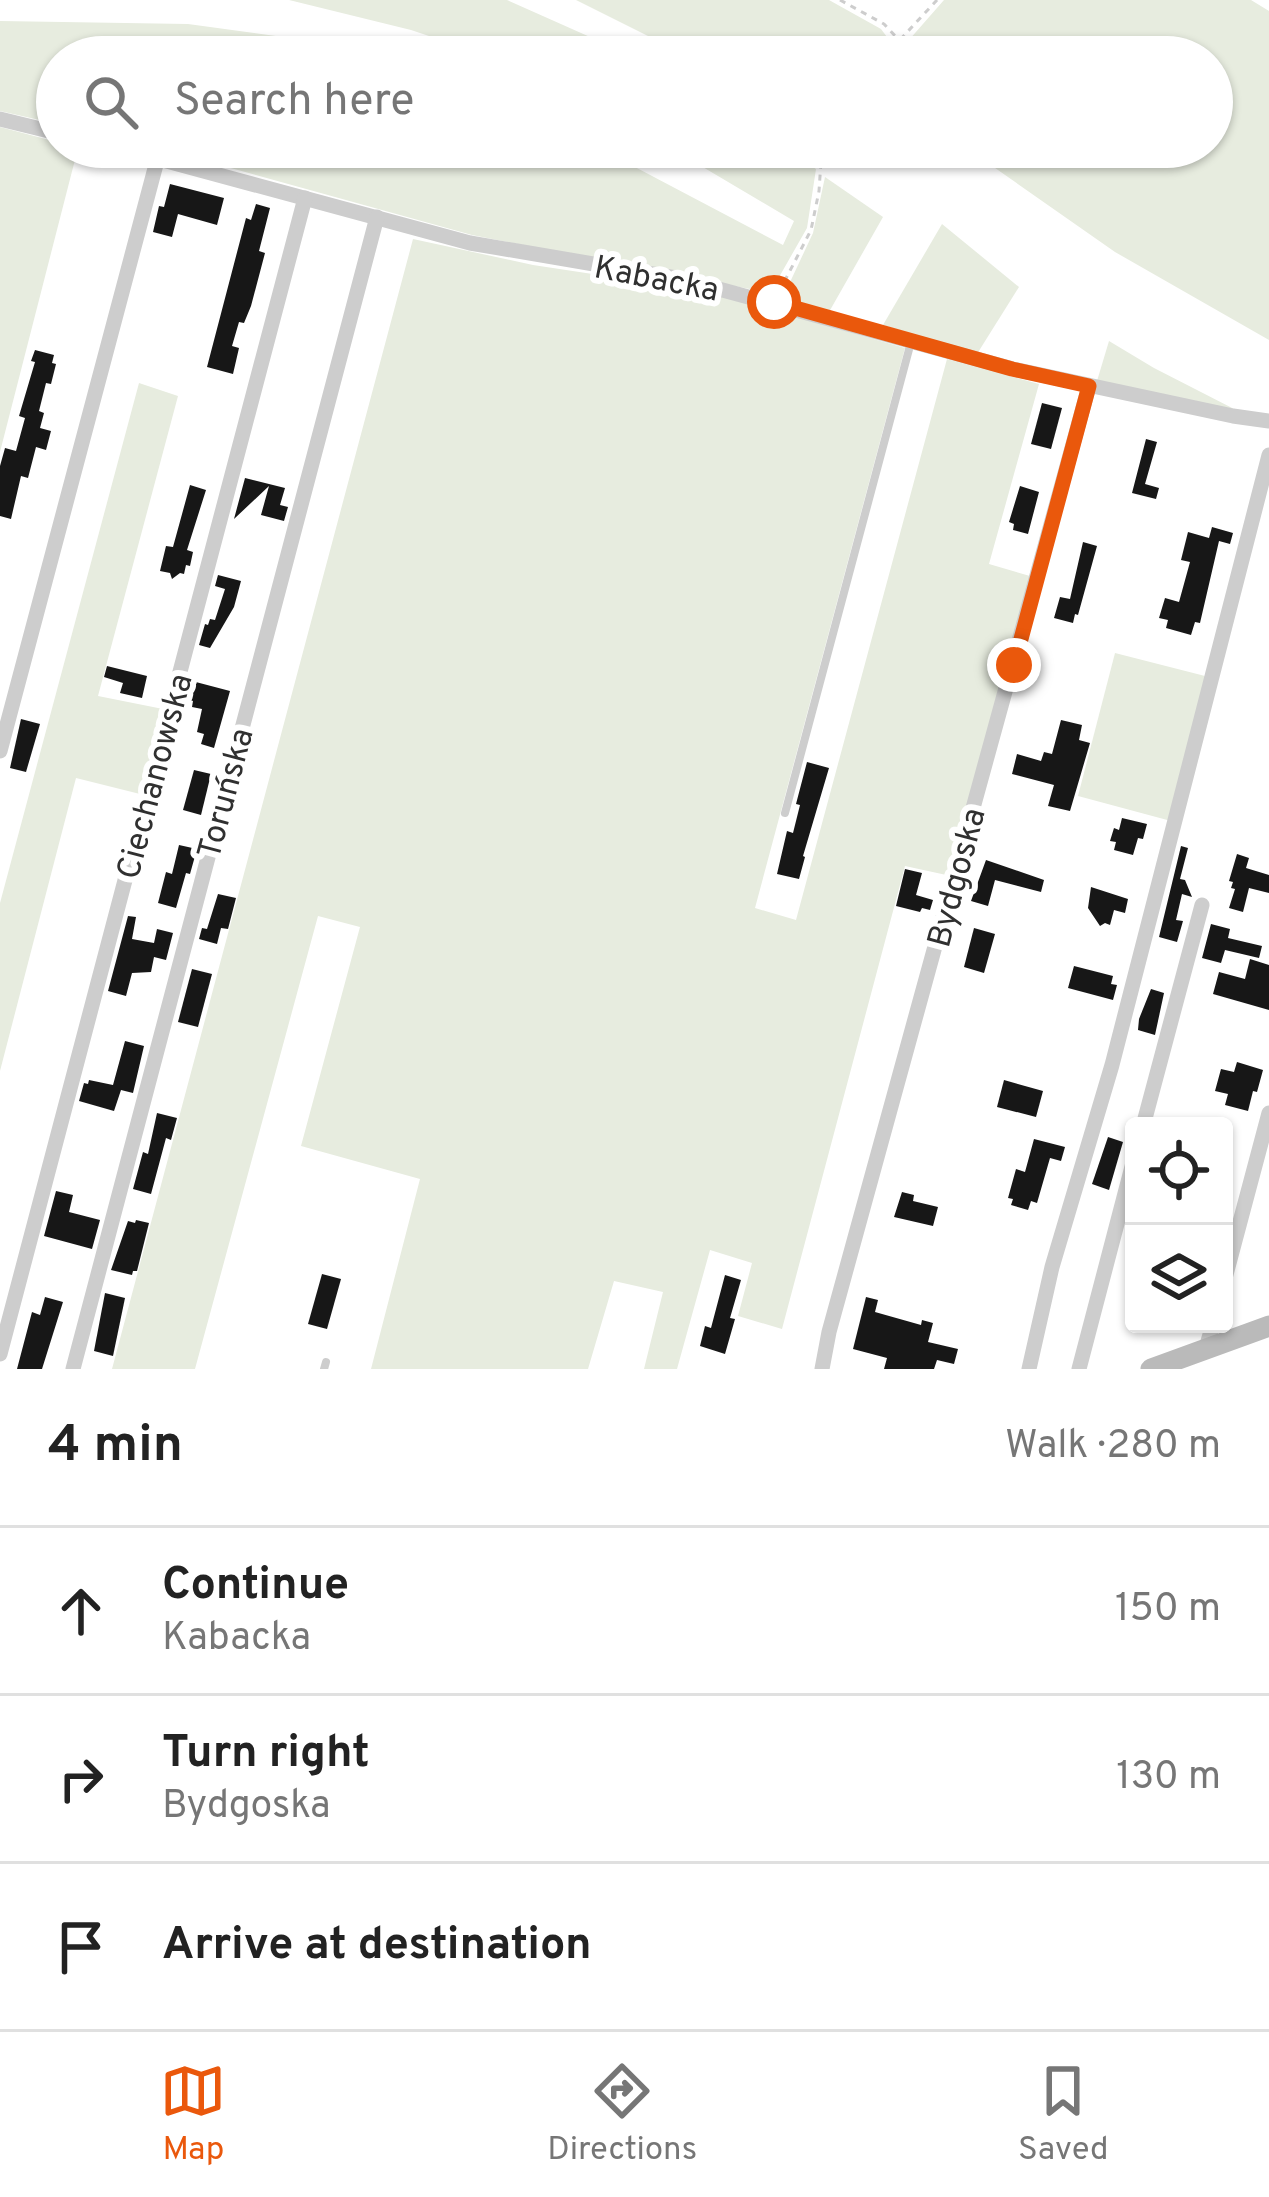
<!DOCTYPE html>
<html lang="en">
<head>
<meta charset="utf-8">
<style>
	body { margin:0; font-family:Overpass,sans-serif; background:#f2f2f2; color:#222 }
	.controls { position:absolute; right:36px; bottom:36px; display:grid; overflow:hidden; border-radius:12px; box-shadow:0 3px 9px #0004 }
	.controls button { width:108px; height:108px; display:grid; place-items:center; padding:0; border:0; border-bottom:3px solid #e0e0e0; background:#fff; color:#222; font:60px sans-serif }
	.stop { position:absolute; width:36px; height:36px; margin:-27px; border:9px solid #ea580c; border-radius:50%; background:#fff }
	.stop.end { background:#ea580c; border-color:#fff; box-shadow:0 3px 12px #0008 }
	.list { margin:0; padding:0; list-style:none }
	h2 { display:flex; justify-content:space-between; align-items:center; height:156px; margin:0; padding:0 48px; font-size:51px }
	h2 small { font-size:39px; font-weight:400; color:#767676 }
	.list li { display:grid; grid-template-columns:78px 1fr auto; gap:36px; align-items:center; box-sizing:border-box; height:168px; padding:0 48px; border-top:3px solid #e0e0e0 }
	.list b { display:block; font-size:45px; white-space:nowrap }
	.list p { margin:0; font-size:39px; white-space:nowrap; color:#767676 }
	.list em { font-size:39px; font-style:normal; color:#767676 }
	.icon { flex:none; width:66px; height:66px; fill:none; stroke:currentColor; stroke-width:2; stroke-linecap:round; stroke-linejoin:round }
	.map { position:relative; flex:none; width:1269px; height:1369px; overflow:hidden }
	.search { position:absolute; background:#fff; box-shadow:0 3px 9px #0004; left:36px; right:36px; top:36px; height:132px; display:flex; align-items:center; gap:30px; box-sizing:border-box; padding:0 42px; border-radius:66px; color:#767676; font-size:45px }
	.sheet { height:660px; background:#fff }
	nav { display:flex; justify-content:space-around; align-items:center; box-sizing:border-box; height:168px; border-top:3px solid #e0e0e0; background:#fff; font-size:33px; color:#767676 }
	nav a { display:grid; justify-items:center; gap:6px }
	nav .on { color:#ea580c }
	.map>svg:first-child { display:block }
	.green { fill:#e7ecdf }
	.building { fill:#171717 }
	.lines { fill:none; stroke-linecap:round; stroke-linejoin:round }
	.path { stroke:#cdcdcd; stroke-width:3; stroke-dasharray:6 6; stroke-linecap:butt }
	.service { stroke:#cdcdcd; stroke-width:8 }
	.minor { stroke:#cdcdcd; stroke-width:15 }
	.secondary { stroke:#bababa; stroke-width:21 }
	.route { stroke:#ea580c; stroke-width:15 }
	.labels { text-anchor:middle; stroke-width:12; stroke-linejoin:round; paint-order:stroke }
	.street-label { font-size:33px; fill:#303030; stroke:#fff }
</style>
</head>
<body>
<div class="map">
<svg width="1269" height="1369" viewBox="0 0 1269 1369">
	<rect width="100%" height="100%" fill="#fff"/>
	<!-- green -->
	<g class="green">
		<path d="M289 0H507L635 57H492L411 30Z"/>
		<path d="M576 0H829L881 29 890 41 875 57H690Z"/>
		<path d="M944 0H1251L1269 11V340L1115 252 965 147H1212V57H894Z"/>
		<path d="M0 21 188 24 305 40 372 57H57V124L0 111Z"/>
		<path d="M0 127 57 142V147L78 148 0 452Z"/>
		<path d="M155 147H597L783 245 794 221 669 147H782L816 169 807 228 770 293 472 235Z"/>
		<path d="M825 177 883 217 829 312 785 300 784 295 813 233Z"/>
		<path d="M942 224 1019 287 977 354 883 325Z"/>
		<path d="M413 239 533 265 705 291 905 348 755 908 796 920 947 359 1039 384 989 564 1030 576 951 876 905 866 782 1329 738 1316 752 1263 710 1250 677 1369H644L663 1292 614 1281 588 1369H371L420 1179 301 1146 360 927 318 916 195 1369H112Z"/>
		<path d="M1109 341 1154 368 1238 411 1097 381Z"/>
		<path d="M139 383 178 396 98 696 163 709 140 794 76 778 0 1071V903Z"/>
		<path d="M1115 653 1205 676 1171 821 1078 796Z"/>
	</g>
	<!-- building -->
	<g class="building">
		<path d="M170 184 224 198 217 225 178 214 172 237 153 232 159 206 164 207Z"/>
		<path d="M256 204 270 208 259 251 265 253 251 306 244 323 239 322 232 346 239 348 233 374 207 367 246 218 251 220Z"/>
		<path d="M35 350 54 355 52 363 56 364 51 384 46 383 39 411 44 413 40 428 51 431 46 450 36 447 28 478 21 476 11 519 0 516V466L5 448 16 451 25 418 19 416 35 362 31 361Z"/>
		<path d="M1042 403 1062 408 1051 449 1031 444Z"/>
		<path d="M1146 439 1157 442 1145 484 1159 488 1156 499 1132 493Z"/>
		<path d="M245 478 285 488 280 505 288 507 284 521 261 515 269 486 234 519Z"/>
		<path d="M190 485 206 490 187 550 193 552 190 566 186 565 184 574 180 573 172 579 170 573 160 571 166 546 173 547Z"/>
		<path d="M1020 486 1039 492 1028 534 1013 530 1014 524 1009 522Z"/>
		<path d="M1212 527 1233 533 1230 544 1219 541 1200 623 1195 622 1191 635 1166 628 1168 620 1159 618 1165 598 1179 602 1190 562 1181 560 1188 532 1209 538Z"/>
		<path d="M1083 542 1097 546 1078 615 1075 614 1073 623 1054 618 1060 597 1070 599Z"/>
		<path d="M218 575 241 581 234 607 210 648 199 645 205 624 208 625 210 619 215 620 225 589 215 586Z"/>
		<path d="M107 666 147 676 142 698 120 693 123 683 104 677Z"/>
		<path d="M192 681 230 691 214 748 201 744 204 734 197 732 202 709 192 707 193 701 187 699Z"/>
		<path d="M21 719 40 724 26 772 10 768Z"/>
		<path d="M1061 720 1082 725 1079 740 1090 743 1070 811 1048 806 1054 785 1012 774 1017 754 1041 761 1044 752 1052 754Z"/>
		<path d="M807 762 829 768 803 856 805 857 799 879 777 874 787 831 793 833 800 805 796 804Z"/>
		<path d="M194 770 211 774 201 815 183 810Z"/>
		<path d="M1122 818 1147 824 1143 839 1138 838 1133 855 1114 850 1116 842 1110 841 1114 828 1119 830Z"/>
		<path d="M179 845 197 849 190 874 186 873 176 908 158 903 166 872 172 874Z"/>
		<path d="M1181 846 1188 848 1180 879 1185 880 1192 897 1182 894 1176 920 1183 921 1177 942 1159 937Z"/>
		<path d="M1237 854 1249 858 1246 868 1269 875V893L1249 888 1243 912 1229 908 1235 889 1231 888 1233 882 1229 881Z"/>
		<path d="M986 860 1044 880 1041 892 995 880 988 906 971 901Z"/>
		<path d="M905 869 922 873 916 895 933 900 930 910 922 908 920 912 896 906Z"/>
		<path d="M1091 887 1128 899 1125 913 1114 910 1110 925 1105 923 1100 926 1088 908Z"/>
		<path d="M218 894 236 898 228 929 221 928 217 944 199 939 202 928 207 929Z"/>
		<path d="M128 916 136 917 132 939 154 943 157 929 173 933 166 960 154 957 151 972 132 973 126 996 108 991Z"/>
		<path d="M1211 924 1230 929 1228 938 1262 946 1259 958 1225 950 1221 963 1202 958Z"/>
		<path d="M974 928 995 934 984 973 964 967Z"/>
		<path d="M1250 959 1269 965V1010L1213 994 1219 972 1245 979Z"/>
		<path d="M1074 966 1113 976 1111 984 1117 985 1113 1000 1068 988Z"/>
		<path d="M192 969 212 974 198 1027 178 1022Z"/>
		<path d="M1151 989 1164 993 1155 1035 1138 1030 1139 1019Z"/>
		<path d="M125 1041 144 1046 133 1093 121 1090 114 1111 79 1101 84 1083 88 1084 89 1080 113 1085Z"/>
		<path d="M1237 1062 1263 1070 1257 1092 1253 1091 1248 1111 1225 1105 1228 1094 1215 1091 1221 1069 1234 1072Z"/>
		<path d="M1004 1080 1043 1091 1036 1117 997 1107Z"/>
		<path d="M157 1113 177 1118 171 1140 166 1138 151 1194 133 1189 143 1152 148 1154Z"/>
		<path d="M1108 1137 1123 1142 1109 1190 1092 1184Z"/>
		<path d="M1034 1139 1065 1147 1061 1161 1050 1158 1037 1203 1031 1201 1028 1210 1011 1205 1013 1199 1008 1198 1016 1169 1025 1172Z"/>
		<path d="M56 1191 73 1195 69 1212 100 1220 92 1249 44 1236Z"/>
		<path d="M902 1192 914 1195 913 1201 938 1207 933 1226 894 1217Z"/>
		<path d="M136 1220 149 1223 137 1271H133L132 1275 111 1270 128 1221 135 1223Z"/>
		<path d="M322 1274 341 1279 327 1329 308 1324Z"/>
		<path d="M725 1275 741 1280 730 1318 735 1319 725 1354 700 1346 705 1326 711 1328Z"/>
		<path d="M105 1293 125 1298 113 1356 94 1351Z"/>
		<path d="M45 1297 63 1302 42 1369H17L32 1312 40 1315Z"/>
		<path d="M866 1297 878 1300 875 1312 921 1325 922 1320 933 1323 928 1342 958 1349 954 1364 937 1360 934 1369H884L887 1358 853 1349Z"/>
	</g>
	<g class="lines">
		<!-- path -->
		<g class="path">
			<path d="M840 0 884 24 898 39"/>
			<path d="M884 57 937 0"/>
			<path d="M779 292 811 230 819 191 822 147"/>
		</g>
		<!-- service -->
		<g class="service">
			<path d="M785 813 911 342"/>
			<path d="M324 1369 326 1362"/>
		</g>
		<!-- minor -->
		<g class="minor">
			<path d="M0 119 57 133"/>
			<path d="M115 147 470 243 682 279 1013 369 1233 416 1269 421"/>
			<path d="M0 751 158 157"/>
			<path d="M1143 1126 1202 905"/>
			<path d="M1224 1282 1269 1113"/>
			<path d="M1206 1348 1213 1324"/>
			<path d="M0 1354 305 198"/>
			<path d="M73 1369 377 217"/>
			<path d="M822 1369 829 1332 1089 386"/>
			<path d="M1029 1369 1052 1267 1112 1065 1269 455"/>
			<path d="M1079 1369 1134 1159"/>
		</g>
		<!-- secondary -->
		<path class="secondary" d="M1151 1369 1269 1326"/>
	</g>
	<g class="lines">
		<!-- route -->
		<path class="route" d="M774 302 1012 369 1089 386 1014 665"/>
	</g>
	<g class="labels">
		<!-- street labels -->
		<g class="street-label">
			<text transform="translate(657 277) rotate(11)" y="12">Kabacka</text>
			<text transform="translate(153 776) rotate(-75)" y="12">Ciechanowska</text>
			<text transform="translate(224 793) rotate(-75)" y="12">Toruńska</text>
			<text transform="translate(955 877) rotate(-75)" y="12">Bydgoska</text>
		</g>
	</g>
</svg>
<div class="controls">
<button><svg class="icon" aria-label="locate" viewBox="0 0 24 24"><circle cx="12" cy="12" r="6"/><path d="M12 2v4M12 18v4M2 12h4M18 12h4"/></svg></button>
<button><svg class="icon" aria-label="layers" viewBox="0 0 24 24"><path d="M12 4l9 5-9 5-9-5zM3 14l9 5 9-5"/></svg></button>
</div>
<div class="stop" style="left:774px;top:302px"></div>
<div class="stop end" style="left:1014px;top:665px"></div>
<div class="search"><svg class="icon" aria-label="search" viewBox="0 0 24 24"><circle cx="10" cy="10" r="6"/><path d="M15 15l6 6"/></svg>Search here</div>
</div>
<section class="sheet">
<h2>4 min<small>Walk · 280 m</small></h2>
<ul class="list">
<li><svg class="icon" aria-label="ahead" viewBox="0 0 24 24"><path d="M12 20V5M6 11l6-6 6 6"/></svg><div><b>Continue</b><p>Kabacka</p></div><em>150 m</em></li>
<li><svg class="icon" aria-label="right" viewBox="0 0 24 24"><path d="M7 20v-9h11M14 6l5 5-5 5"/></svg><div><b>Turn right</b><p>Bydgoska</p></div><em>130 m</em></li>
<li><svg class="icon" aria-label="arrive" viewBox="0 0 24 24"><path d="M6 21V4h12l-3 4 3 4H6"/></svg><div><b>Arrive at destination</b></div></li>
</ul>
</section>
<nav>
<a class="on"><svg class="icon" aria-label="map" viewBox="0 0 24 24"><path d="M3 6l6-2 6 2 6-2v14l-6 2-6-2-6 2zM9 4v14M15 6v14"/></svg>Map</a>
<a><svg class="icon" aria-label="directions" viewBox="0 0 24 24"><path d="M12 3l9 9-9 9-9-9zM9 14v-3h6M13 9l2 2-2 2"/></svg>Directions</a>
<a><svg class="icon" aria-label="saved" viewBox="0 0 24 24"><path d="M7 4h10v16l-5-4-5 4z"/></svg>Saved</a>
</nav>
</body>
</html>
